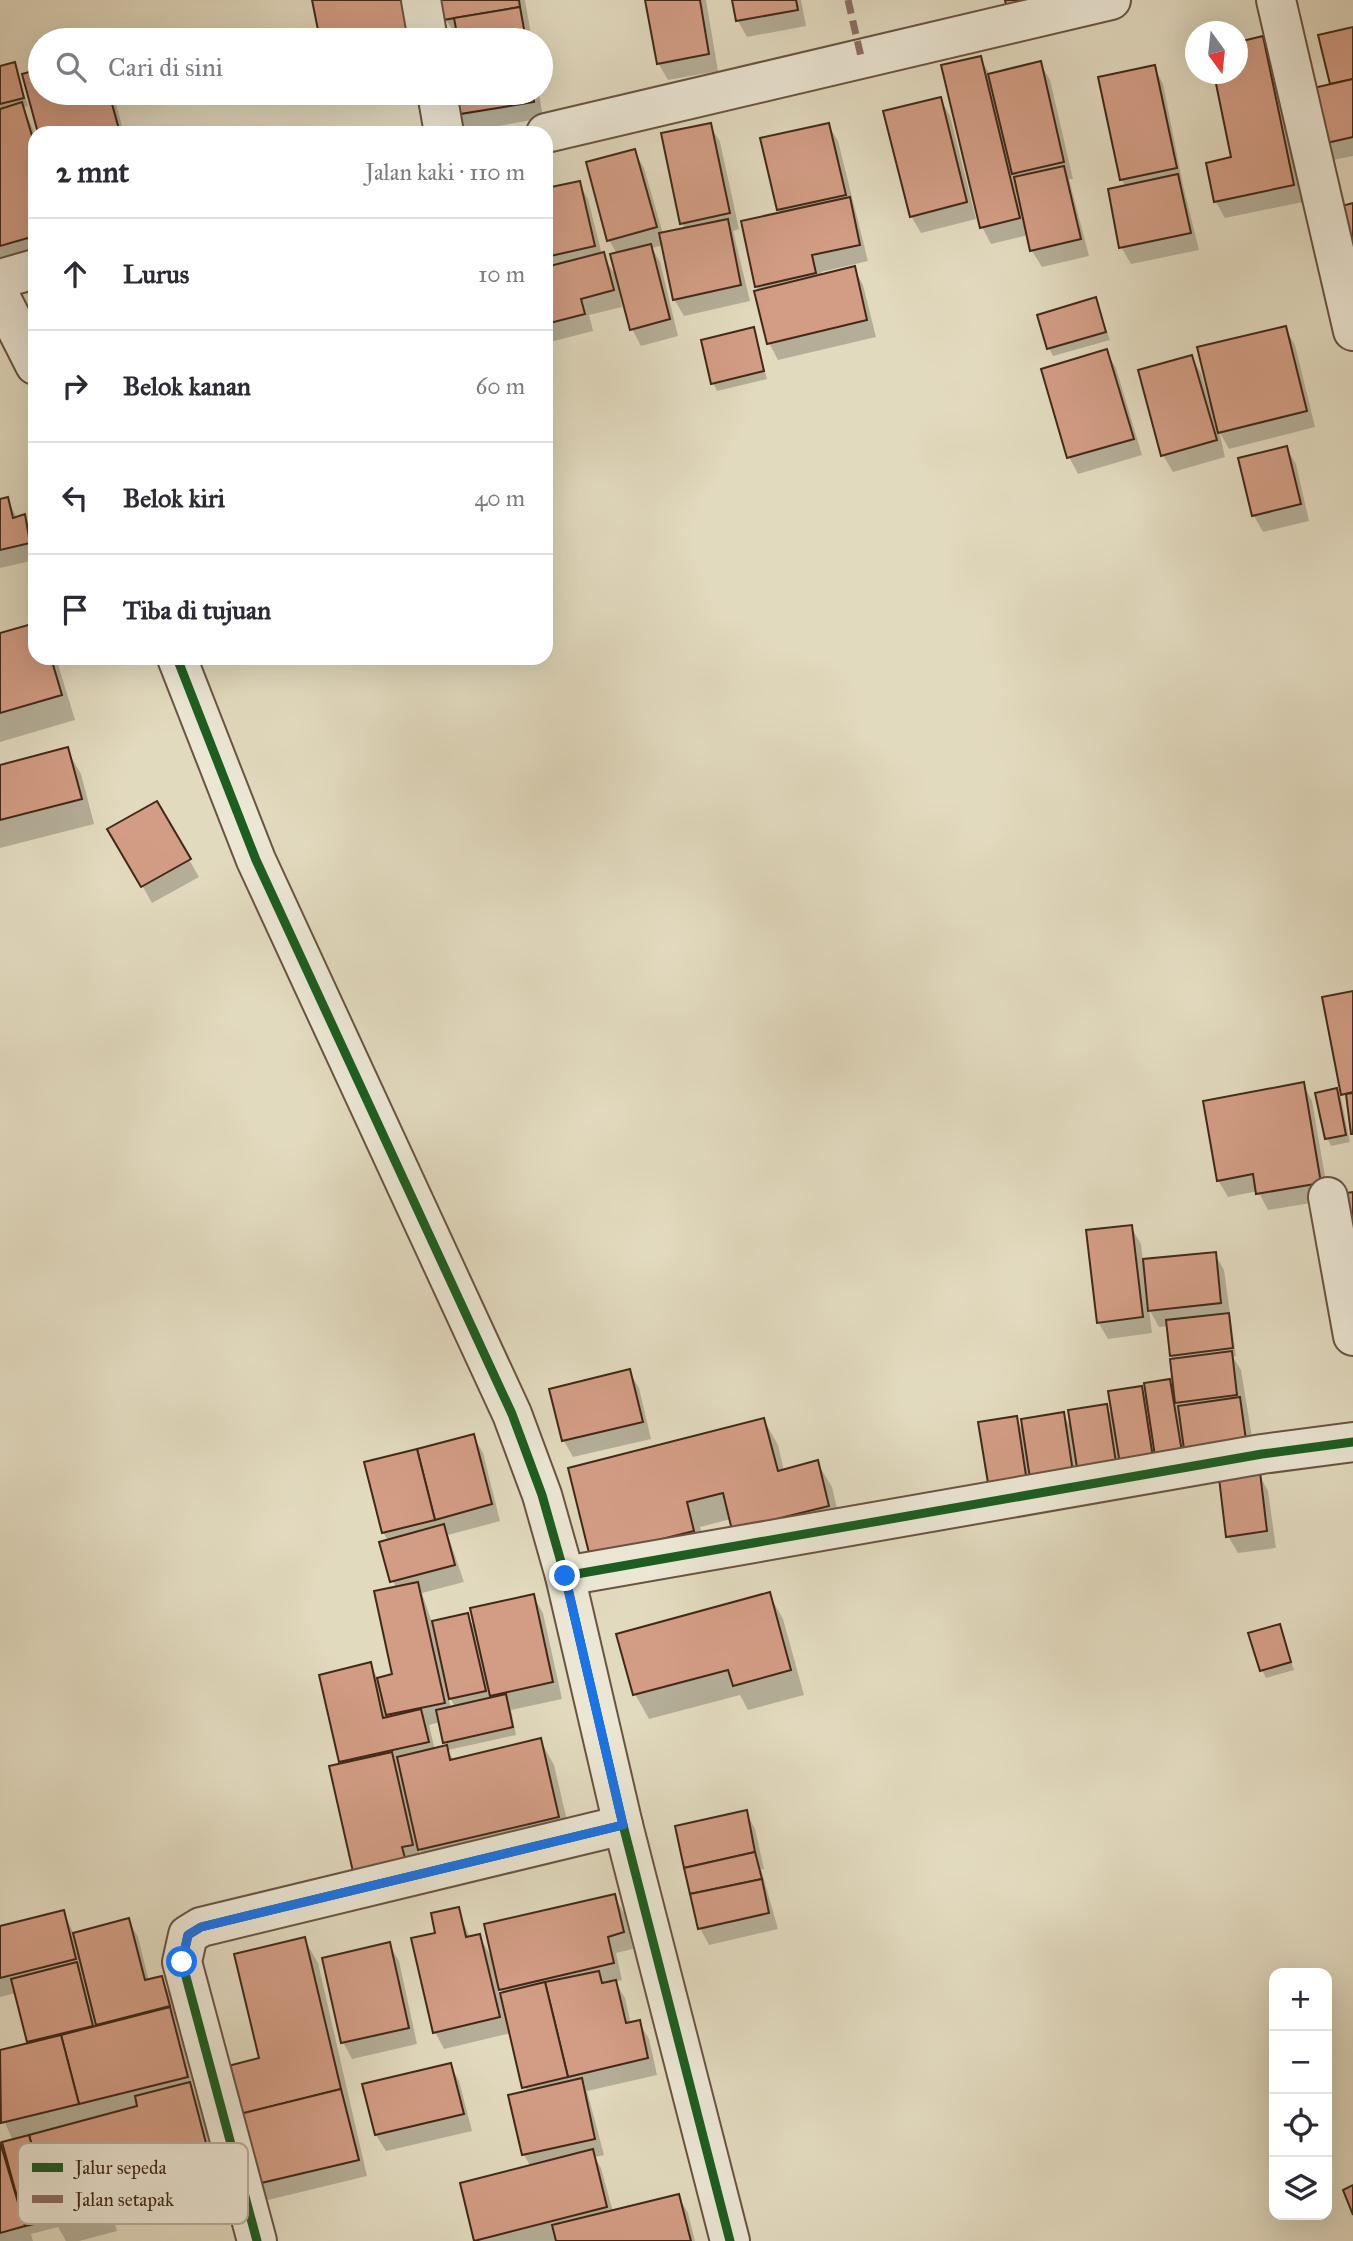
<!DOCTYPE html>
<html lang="id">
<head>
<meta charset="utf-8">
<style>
	body { margin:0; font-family:"IM FELL Great Primer",serif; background:#f2f2f3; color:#2b2b33 }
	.controls { position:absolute; right:21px; bottom:21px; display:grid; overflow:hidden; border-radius:14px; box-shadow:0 7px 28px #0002 }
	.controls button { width:63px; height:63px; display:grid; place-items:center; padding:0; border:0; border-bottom:2px solid #e1e1e2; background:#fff; color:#2b2b33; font:35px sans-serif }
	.compass { position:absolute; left:1185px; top:21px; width:63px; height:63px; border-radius:50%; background:#fff; box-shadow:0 7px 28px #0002; rotate:165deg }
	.stop { position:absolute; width:21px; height:21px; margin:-16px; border:5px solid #1a73e8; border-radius:50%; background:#fff }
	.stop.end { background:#1a73e8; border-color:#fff; box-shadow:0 2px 7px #0008 }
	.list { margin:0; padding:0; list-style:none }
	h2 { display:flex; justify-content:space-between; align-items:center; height:91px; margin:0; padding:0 28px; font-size:30px }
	h2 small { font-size:23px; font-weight:400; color:#7c7c81 }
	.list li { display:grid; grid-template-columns:46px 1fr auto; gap:21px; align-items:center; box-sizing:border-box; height:112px; padding:0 28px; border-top:2px solid #e1e1e2 }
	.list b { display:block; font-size:26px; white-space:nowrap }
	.list em { font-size:23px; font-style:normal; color:#7c7c81 }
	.icon { flex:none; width:38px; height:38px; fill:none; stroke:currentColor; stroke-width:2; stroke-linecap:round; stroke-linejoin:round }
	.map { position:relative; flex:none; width:1353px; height:2241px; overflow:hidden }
	.search { position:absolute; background:#fff; box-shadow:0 7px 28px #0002; left:28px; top:28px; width:525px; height:77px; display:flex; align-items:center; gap:18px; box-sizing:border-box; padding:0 24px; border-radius:38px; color:#7c7c81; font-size:26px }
	.panel { position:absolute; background:#fff; box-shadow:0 7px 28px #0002; left:28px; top:126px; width:525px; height:539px; border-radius:21px }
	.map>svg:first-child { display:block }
	.shadow { fill:#0003; fill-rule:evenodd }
	.building { fill:#d39d85; stroke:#412817; stroke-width:2 }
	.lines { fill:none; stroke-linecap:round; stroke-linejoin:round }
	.minor-casing { stroke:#695441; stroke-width:42 }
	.minor { stroke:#ece7d5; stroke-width:38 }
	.quiet { stroke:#8d6e63; stroke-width:7; stroke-dasharray:14 7; stroke-linecap:butt }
	.cycleway-casing { stroke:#ece7d5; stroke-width:13 }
	.cycleway { stroke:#1b5e20; stroke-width:9 }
	.route { stroke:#1a73e8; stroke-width:9 }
	.key { fill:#ece7d5; stroke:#b9ae9c; stroke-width:2 }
	.key-label { font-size:19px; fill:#412817 }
</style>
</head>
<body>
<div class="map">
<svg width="1353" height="2241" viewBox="0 0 1353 2241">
	<rect width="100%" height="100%" fill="#e2dabf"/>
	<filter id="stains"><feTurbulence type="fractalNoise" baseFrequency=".00286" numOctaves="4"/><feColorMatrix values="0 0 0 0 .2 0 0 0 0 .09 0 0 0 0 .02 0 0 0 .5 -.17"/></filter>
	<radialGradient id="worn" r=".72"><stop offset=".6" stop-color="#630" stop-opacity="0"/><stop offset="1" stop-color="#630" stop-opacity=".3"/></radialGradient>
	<!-- shadow -->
	<g class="shadow">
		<path d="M442 0H525L532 40H460L445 19Z"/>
		<path d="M647 0H706L718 71 668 80 658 63Z"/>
		<path d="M734 0H801L806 26 747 37 738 21Z"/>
		<path d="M1353 29V156L1333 160 1324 144 1332 86 1320 36Z"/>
		<path d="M1262 38 1272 55 1303 202 1225 218 1216 202 1234 159 1216 74H1238V43Z"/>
		<path d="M980 58 990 75 1040 63 1050 80 1073 179H1069L1089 256 1042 267 1032 251 1028 235 991 244 982 227Z"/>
		<path d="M14 64 28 106 23 107 35 134V255L0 263V68Z"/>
		<path d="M1154 67 1163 84 1183 185 1199 250 1131 264 1121 247 1126 187 1121 179Z"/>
		<path d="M40 71V93H113L124 133H40L24 75Z"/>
		<path d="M452 93H539L543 118 465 132 455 115Z"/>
		<path d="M940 99 950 116 976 219 921 233 911 216Z"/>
		<path d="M710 125 720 142 739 229 733 231 750 301 684 316 674 299 663 245 652 248 660 262 678 336 641 346 632 329 617 254 609 240 634 151 644 168 663 234 686 230 682 223Z"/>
		<path d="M828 125 838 141 868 261 821 272 822 276 854 268 863 285 876 337 778 360 769 343 757 286 781 214 779 209Z"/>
		<path d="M579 183 588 199 602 255 615 274 622 307 589 315 593 331 546 343V190Z"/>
		<path d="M1096 299 1110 340 1053 356 1049 348Z"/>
		<path d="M1285 328 1295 345 1315 427 1229 449 1219 431 1225 457 1173 472 1163 455 1191 357 1201 373 1209 401 1212 400Z"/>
		<path d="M753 329 767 379 717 391 713 383Z"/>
		<path d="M1106 351 1116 368 1142 455 1078 474 1069 457Z"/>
		<path d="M1286 448 1296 464 1309 521 1263 532 1254 516Z"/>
		<path d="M7 499 17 518 24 516 33 533 35 560 0 568V501Z"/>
		<path d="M35 625V658H56L75 720 0 742V635Z"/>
		<path d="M67 750 81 774 94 824 0 848V767Z"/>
		<path d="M157 803 199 877 152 903 110 829Z"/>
		<path d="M1303 1084 1312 1101 1329 1200 1268 1210 1258 1191 1228 1197 1218 1180Z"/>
		<path d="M1336 1090 1341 1098 1350 1142 1331 1146 1327 1138Z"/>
		<path d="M1131 1227 1141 1244 1143 1261 1215 1254 1224 1270 1236 1356 1233 1357 1241 1370 1255 1456 1196 1465 1183 1443 1185 1460 1000 1505 1016 1418 1024 1433 1063 1414 1073 1431 1106 1406 1115 1420 1141 1388 1148 1401 1169 1381 1175 1391 1168 1326 1159 1327 1149 1309 1152 1333 1108 1339 1098 1322Z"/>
		<path d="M629 1371 639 1388 651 1439 573 1457 564 1441 552 1390Z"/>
		<path d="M764 1420 778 1445 784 1471 817 1462 832 1487 842 1530 731 1519 700 1527 707 1555 606 1581Z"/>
		<path d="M473 1436 483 1453 500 1521 448 1535 464 1582 422 1593 432 1623 467 1615 476 1630 533 1596 543 1613 562 1699 511 1710 516 1735 448 1750 454 1761 540 1740 554 1765 572 1842 434 1874 419 1848 421 1862 414 1879 340 1761 370 1664 378 1679 394 1676 396 1589 381 1543 388 1541 383 1532ZM448 1696H449L455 1707 451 1708ZM440 1722 447 1747 435 1750 429 1725Z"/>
		<path d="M1259 1474 1268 1491 1276 1548 1238 1553 1228 1536Z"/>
		<path d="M769 1594 783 1619 804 1695 748 1710 740 1695 649 1719 635 1694Z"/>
		<path d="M1279 1626 1294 1670 1266 1678 1262 1670Z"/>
		<path d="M746 1812 755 1829 764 1869H761L778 1929 709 1945 700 1928Z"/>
		<path d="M614 1896 624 1913 633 1949 616 1953 622 1980 615 1982 625 1998 631 2024 639 2022 649 2039 657 2075 587 2091 604 2155 595 2157 601 2168 613 2212 678 2196 688 2213 695 2241H475L462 2184 531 2167 524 2155 527 2092 511 2033 444 2049 435 2032 437 1934 458 1909 470 1938 479 1936 493 1960ZM497 1983 502 1991 504 1994 499 1995Z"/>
		<path d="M63 1912 74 1934 129 1921 138 1937 149 1981 161 1978 170 1995 195 2094 203 2108 225 2191 173 2204 168 2195 111 2211 117 2231 79 2241H66L58 2227 31 2234 33 2241H0V2144L13 2141 0 2111V2052L29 2045 16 1993 0 1997V1928Z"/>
		<path d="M304 1939 318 1963 367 2176 268 2200 259 2184 261 2060Z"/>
		<path d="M389 1944 399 1961 417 2044 352 2059 343 2042Z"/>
		<path d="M450 2065 459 2081 472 2131 386 2151 376 2135Z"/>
	</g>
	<!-- building -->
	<g class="building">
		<path d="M312 0H408L415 40H320Z"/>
		<path d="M440 0H519L520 7 443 20Z"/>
		<path d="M645 0H700L709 54 657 64Z"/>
		<path d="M732 0H796L798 10 736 21Z"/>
		<path d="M1005 0H1052L1007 10Z"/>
		<path d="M520 7 526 40H458L454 18Z"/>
		<path d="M1353 27V79L1330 84 1318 35Z"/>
		<path d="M1263 36 1294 185 1214 202 1206 163 1231 157 1214 74H1238V42Z"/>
		<path d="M981 56 1020 218 980 228 941 65Z"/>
		<path d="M1041 61 1064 162 1012 174 988 74Z"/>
		<path d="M15 62 24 98 0 104V66Z"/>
		<path d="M1155 65 1177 168 1120 180 1098 77Z"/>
		<path d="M40 69V93H109L120 133H38L22 74Z"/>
		<path d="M1353 79V137L1322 144 1309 89Z"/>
		<path d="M450 93H533L534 102 454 115Z"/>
		<path d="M941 97 967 202 910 217 883 111Z"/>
		<path d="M22 102 35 146V236L0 246V109Z"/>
		<path d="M711 123 730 213 680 224 661 133Z"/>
		<path d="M829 123 846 195 777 210 760 138Z"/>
		<path d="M635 149 657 227 607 241 586 162Z"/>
		<path d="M1064 166 1081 239 1030 251 1014 177Z"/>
		<path d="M1178 174 1191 233 1119 248 1108 189Z"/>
		<path d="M580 181 595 246 546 257V188Z"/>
		<path d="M850 197 860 245 812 255 816 273 755 287 741 221Z"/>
		<path d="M1353 203V261L1338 207Z"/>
		<path d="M728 219 741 285 673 300 659 233Z"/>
		<path d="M651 244 670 319 630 330 610 254Z"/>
		<path d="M604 252 614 290 581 299 585 314 546 324V267Z"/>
		<path d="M855 266 867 320 767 344 754 291Z"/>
		<path d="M1096 297 1106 332 1047 349 1037 315Z"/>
		<path d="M1286 326 1307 411 1218 433 1197 347Z"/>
		<path d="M754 327 764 371 711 384 701 340Z"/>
		<path d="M1107 349 1134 439 1067 458 1041 369Z"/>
		<path d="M1192 355 1217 440 1161 456 1138 370Z"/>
		<path d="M1287 446 1301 504 1252 516 1238 458Z"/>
		<path d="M8 497 13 518 25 514 30 543 0 550V499Z"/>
		<path d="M35 623V658H51L62 695 0 713V633Z"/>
		<path d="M68 747 82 799 0 820V765Z"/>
		<path d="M157 801 191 859 141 887 107 829Z"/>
		<path d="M1353 991V1092L1341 1095 1322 997Z"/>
		<path d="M1304 1082 1321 1183 1256 1194 1253 1174 1217 1181 1203 1101Z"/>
		<path d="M1337 1088 1346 1135 1325 1139 1315 1093Z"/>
		<path d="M1353 1093V1134H1351L1346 1094Z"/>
		<path d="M1353 1192V1235L1346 1193Z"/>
		<path d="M1132 1225 1143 1317 1097 1323 1086 1230Z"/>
		<path d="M1216 1252 1221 1303 1148 1311 1143 1259Z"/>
		<path d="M1229 1313 1233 1348 1170 1356 1166 1320Z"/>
		<path d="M1232 1351 1237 1395 1175 1403 1170 1359Z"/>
		<path d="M630 1369 643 1422 562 1441 549 1389Z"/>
		<path d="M1170 1379 1182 1452 1155 1456 1144 1383Z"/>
		<path d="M1142 1386 1153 1458 1120 1464 1108 1391Z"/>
		<path d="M1240 1397 1246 1440 1184 1449 1178 1406Z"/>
		<path d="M1107 1404 1117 1469 1078 1474 1068 1410Z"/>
		<path d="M1064 1412 1074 1479 1031 1485 1021 1419Z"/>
		<path d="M1017 1416 1027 1482 989 1489 978 1422Z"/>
		<path d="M764 1418 778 1471 818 1460 829 1506 732 1530 723 1493 687 1502 694 1531 590 1557 568 1468Z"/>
		<path d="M474 1434 492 1504 435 1520 417 1449Z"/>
		<path d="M417 1449 435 1520 382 1533 364 1462Z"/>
		<path d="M1260 1472 1267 1531 1226 1537 1219 1478Z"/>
		<path d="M444 1524 455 1565 390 1582 379 1542Z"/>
		<path d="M418 1582 445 1703 386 1715 377 1678 392 1674 374 1591Z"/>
		<path d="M770 1592 791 1670 733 1686 728 1670 633 1695 616 1634Z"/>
		<path d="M534 1594 553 1682 490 1696 470 1608Z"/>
		<path d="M468 1613 486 1691 449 1699 432 1621Z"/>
		<path d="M1280 1624 1291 1662 1260 1671 1248 1633Z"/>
		<path d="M371 1662 383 1718 421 1709 429 1742 339 1762 319 1675Z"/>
		<path d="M506 1694 513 1727 443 1743 436 1710Z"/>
		<path d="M541 1738 559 1817 418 1850 397 1757 447 1745 450 1760Z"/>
		<path d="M392 1752 413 1845 402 1847 406 1862 356 1885 329 1766Z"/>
		<path d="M747 1810 755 1852 684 1868 675 1826Z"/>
		<path d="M755 1852 762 1879 690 1894 684 1868Z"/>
		<path d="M762 1879 769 1913 698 1929 690 1894Z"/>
		<path d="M615 1894 624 1932 608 1937 614 1963 499 1990 484 1924Z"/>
		<path d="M459 1907 466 1937 480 1934 500 2017 433 2033 411 1938 435 1933 431 1913Z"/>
		<path d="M64 1910 76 1959 0 1978V1926Z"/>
		<path d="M129 1918 145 1980 162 1976 170 2006 96 2025 73 1933Z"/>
		<path d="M305 1937 341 2089 240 2114 228 2066 259 2058 234 1954Z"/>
		<path d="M390 1942 409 2028 341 2043 322 1958Z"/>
		<path d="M77 1962 93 2026 27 2042 11 1979Z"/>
		<path d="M599 1971 602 1983 616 1980 626 2023 640 2020 648 2058 568 2077 545 1982Z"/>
		<path d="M545 1982 568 2077 522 2088 500 1993Z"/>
		<path d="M170 2007 188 2077 79 2104 61 2035Z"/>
		<path d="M61 2035 79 2104 1 2123 0 2050Z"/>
		<path d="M451 2063 464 2114 375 2135 362 2084Z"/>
		<path d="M582 2078 595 2139 522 2155 508 2095Z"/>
		<path d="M190 2082 212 2166 157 2180 155 2171 98 2186 104 2206 52 2220 29 2135 137 2106 135 2096Z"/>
		<path d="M341 2089 359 2160 257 2184 240 2114Z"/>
		<path d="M29 2135 52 2220 25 2226 2 2142Z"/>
		<path d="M0 2142 25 2226 0 2233Z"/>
		<path d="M593 2149 607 2207 474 2241 460 2183Z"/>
		<path d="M1353 2185V2215L1343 2190Z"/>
		<path d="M679 2194 691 2241H556L552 2225Z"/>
	</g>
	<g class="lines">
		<defs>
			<g id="minor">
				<path d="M421 0 428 40"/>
				<path d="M1276 0 1353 331"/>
				<path d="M437 93 444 133"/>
				<path d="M546 133 1111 0"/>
				<path d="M0 279 35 269"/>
				<path d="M0 296 35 365"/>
				<path d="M177 658 256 860 512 1414 542 1495 565 1576 623 1825 730 2241"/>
				<path d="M1328 1197 1353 1336"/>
				<path d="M565 1576 1262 1454 1353 1442"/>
				<path d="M257 2241 182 1962 188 1935 201 1927 623 1825"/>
			</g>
		</defs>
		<!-- minor casing -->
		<use href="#minor" class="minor-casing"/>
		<!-- minor -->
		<use href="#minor" class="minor"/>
		<!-- quiet -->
		<path class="quiet" d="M848 0 862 61"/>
		<defs>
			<g id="cycleway">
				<path d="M177 658 256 860 512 1414 542 1495 565 1576 623 1825 730 2241"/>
				<path d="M565 1576 1262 1454 1353 1442"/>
				<path d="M257 2241 182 1962 188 1935 201 1927 623 1825"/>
			</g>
		</defs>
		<!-- cycleway casing -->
		<use href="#cycleway" class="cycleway-casing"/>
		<!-- cycleway -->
		<use href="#cycleway" class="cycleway"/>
	</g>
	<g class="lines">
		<!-- route -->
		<path class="route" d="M182 1962 188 1935 201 1927 623 1825 565 1576"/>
	</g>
	<!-- legend -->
	<rect x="18" y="2143" width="230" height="81" rx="10" class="key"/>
	<rect x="32" y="2163" width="31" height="9" fill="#1b5e20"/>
	<rect x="32" y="2195" width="31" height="8" fill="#8d6e63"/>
	<g class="key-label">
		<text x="75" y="2174">Jalur sepeda</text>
		<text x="75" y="2206">Jalan setapak</text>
	</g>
	<rect width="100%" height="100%" filter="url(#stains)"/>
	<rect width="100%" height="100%" fill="url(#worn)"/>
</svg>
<div class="controls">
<button>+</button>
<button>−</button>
<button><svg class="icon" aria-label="locate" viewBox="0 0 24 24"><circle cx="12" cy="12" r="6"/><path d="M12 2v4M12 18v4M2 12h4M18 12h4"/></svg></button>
<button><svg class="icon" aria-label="layers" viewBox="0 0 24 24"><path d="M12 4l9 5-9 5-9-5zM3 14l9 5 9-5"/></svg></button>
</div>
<svg class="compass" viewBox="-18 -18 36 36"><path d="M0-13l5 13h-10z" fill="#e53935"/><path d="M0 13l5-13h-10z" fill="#7c7c81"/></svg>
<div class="stop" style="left:182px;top:1962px"></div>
<div class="stop end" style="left:565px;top:1576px"></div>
<div class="search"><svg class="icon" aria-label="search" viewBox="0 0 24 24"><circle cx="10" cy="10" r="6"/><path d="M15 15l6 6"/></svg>Cari di sini</div>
<section class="panel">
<h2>2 mnt<small>Jalan kaki · 110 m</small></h2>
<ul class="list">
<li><svg class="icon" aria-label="ahead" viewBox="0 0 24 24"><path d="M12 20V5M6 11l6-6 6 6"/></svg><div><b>Lurus</b></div><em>10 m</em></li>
<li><svg class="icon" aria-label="right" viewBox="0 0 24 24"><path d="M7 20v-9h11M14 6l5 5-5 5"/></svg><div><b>Belok kanan</b></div><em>60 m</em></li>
<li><svg class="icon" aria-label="left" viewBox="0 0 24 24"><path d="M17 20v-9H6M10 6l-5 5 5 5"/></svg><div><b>Belok kiri</b></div><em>40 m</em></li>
<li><svg class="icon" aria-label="arrive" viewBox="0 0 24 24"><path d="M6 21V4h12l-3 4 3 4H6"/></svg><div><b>Tiba di tujuan</b></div></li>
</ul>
</section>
</div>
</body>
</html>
